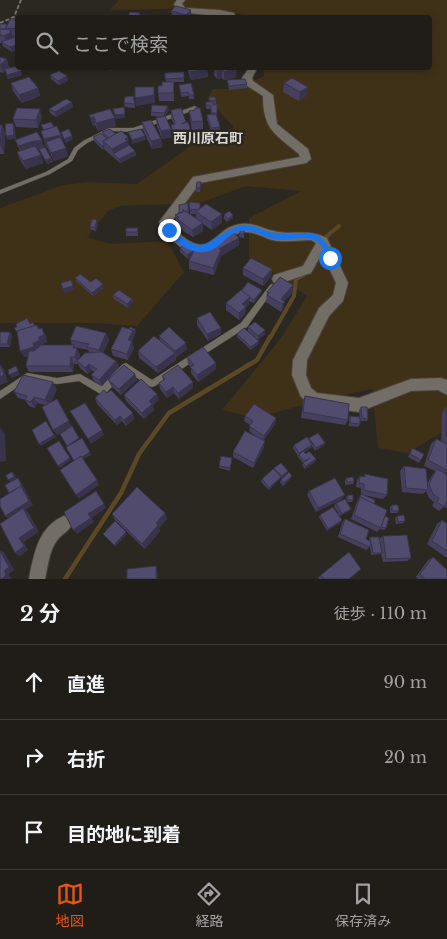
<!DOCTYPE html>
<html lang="ja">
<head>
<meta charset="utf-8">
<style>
	body { margin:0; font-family:"Libre Baskerville","Noto Sans JP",serif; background:#282622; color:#f1f3f6 }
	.stop { position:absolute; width:15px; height:15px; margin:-11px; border:4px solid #1a73e8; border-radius:50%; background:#fff }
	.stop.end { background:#1a73e8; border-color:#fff; box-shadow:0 1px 5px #0008 }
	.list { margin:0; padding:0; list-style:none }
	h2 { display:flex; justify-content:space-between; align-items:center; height:65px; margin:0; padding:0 20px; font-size:21px }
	h2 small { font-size:16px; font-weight:400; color:#a2a2a2 }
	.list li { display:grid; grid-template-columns:32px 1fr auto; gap:15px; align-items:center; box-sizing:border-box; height:75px; padding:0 20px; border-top:1px solid #3d3b38 }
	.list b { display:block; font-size:19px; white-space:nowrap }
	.list em { font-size:16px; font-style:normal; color:#a2a2a2 }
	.icon { flex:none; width:28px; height:28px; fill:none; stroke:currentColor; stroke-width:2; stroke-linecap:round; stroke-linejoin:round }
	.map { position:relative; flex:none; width:447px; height:579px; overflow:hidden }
	.search { position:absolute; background:#201d19; box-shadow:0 2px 8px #0003; left:15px; right:15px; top:15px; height:55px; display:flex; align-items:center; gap:12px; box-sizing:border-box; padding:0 18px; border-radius:5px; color:#a2a2a2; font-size:19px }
	.sheet { height:290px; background:#201d19 }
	nav { display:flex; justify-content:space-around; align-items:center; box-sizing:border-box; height:70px; border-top:1px solid #3d3b38; background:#201d19; font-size:14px; color:#a2a2a2 }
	nav a { display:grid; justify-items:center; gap:2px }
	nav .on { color:#ea580c }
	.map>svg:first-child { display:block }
	.green { fill:#3f3018 }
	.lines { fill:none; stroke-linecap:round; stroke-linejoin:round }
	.stream-far1 { stroke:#5b4827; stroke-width:4 }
	.stream { stroke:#5b4827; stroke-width:4.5 }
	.lane-casing { stroke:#48443f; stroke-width:1 }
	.street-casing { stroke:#48443f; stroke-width:2 }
	.path { stroke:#74716c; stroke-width:2; stroke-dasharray:4 2; stroke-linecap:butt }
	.lane { fill:#726d65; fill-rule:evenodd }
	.street { fill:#726d65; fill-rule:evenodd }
	.wall { fill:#46405e; fill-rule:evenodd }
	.shaded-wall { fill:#39344c }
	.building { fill:#514b6d; stroke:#39344c }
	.route { fill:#1a73e8 }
	.labels { text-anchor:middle; stroke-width:5; stroke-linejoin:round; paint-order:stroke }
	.neighbourhood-label { font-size:14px; font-weight:bold; fill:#dcd9d5; stroke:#2b2721 }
</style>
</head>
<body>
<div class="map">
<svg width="447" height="579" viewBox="0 0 447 579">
	<rect width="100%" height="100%" fill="#2b2721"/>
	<!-- green -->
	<path class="green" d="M119 0H447V429L408 453 378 448 372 389 333 397 255 418 222 410 281 338 307 296 249 257V218L301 191 246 186 200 203 120 206 108 211 87 237 110 244 167 241 184 272 137 326 96 323H0V208L63 185 89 182 137 184 189 147 234 127 207 99 213 89H237L264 76 263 68H430V18H245V15L207 8 110 10Z"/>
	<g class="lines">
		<!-- stream-far1 -->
		<g class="stream-far1">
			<path d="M324 242 327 236 339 226"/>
			<path d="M270 338 294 296 296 279 304 275"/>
		</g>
		<!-- stream -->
		<path class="stream" d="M65 579 121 493 139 454 169 413 257 360 270 337"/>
		<defs>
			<g id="lane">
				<path d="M195 106 198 108 197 109 133 132 112 131 87 143 78 150 72 161 50 174 0 194V190L46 172 68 159 74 148 83 141 109 128H133Z"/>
				<path d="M272 284 274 285 275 287 274 289 247 327 155 386 152 387 149 386 127 371 105 394 102 395 79 381 57 384 28 380 0 399V391L27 373 57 378 80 374 101 386 123 364 126 363 152 380 241 323 270 285Z"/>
			</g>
			<g id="street">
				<path d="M177 0H185L182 4 185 8 219 10 234 13 236 18 179 12 174 4Z"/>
				<path d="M249 68H257L252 78 253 81 273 95 277 124 308 149 311 159 306 163 200 183 171 222C176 233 195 250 208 243 222 235 223 227 241 224 254 222 262 229 274 231 295 236 304 228 327 238L348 283 343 301 329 316 307 360 306 375 311 388 317 393 359 398 411 379 441 378 447 380V395L438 390 411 391 359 412 314 406 301 397 292 375 293 360 319 308 333 295 336 283 322 253 311 273 278 284 274 283 272 279 274 275 303 266 316 243 311 240C299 240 284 243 272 240 262 237 254 231 243 232 230 234 225 244 215 251 193 264 168 239 159 222L193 177 300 157 299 154C275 134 263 130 263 96L246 85 242 78Z"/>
				<path d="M64 516 70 518 72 524C69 531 63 533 58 539 49 550 48 566 45 579H29C34 554 38 527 64 516Z"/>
			</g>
		</defs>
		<!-- lane casing -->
		<use href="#lane" class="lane-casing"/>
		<!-- street casing -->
		<use href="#street" class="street-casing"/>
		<!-- path -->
		<path class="path" d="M0 23 14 17 21 0"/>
		<!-- lane -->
		<use href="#lane" class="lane"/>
		<!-- street -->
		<use href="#street" class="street"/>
	</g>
	<!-- wall -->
	<g class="wall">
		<path d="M171 11 191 14 188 18H180L172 15Z"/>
		<path d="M18 19V37H13V38L18 40V49L12 52 3 46 2 43H0V24H7V25Z"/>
		<path d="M0 57 9 67 22 75 8 79 5 71 3 73 0 72Z"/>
		<path d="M188 68H207L208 77 191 80 188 72Z"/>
		<path d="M213 68H236V77L224 80 222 78 217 79 214 75V70Z"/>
		<path d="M184 72V82H174V101H159L158 93 162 86 166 82 165 73Z"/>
		<path d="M50 75 68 81 59 85 51 79Z"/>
		<path d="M227 80 247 84V88L229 90Z"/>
		<path d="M11 83 38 88 40 96 22 103 13 91Z"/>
		<path d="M284 83 306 96 299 101 283 92Z"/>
		<path d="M179 85 194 95V99H189V96L181 97Z"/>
		<path d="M209 97 216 100 217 117 220 127V131L211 132 207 119V115L211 114V109H206V102H209Z"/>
		<path d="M124 103 135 104V108L125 107Z"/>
		<path d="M73 107 56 117 50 113 49 109Z"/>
		<path d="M169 110 165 116 172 137 162 139 157 126 156 118 161 117 151 116V112Z"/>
		<path d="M171 110 186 123 191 132 192 140 175 143 172 133 171 125H174L171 118Z"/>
		<path d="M189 111 203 121V129L192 130 190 119Z"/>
		<path d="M89 115 116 126 98 131 95 125 93 126Z"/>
		<path d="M42 117 38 128 16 127 13 119Z"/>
		<path d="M142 122 161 139 162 147 152 149 143 130Z"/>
		<path d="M0 125H2L5 133 4 154H0Z"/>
		<path d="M41 125 54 127 61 135 68 156 54 161 47 147H46L41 131 43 130Z"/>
		<path d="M102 132 129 145 135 151 136 155 120 163 104 149 103 150 94 141 93 137 103 135Z"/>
		<path d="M15 140H42L44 147 51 158 53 162 47 164 39 149 38 150 41 155 43 163 26 169 20 160 17 152 20 151Z"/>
		<path d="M201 182 200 192H196V188Z"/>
		<path d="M189 202 200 209 222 222 212 230 203 224V231L193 237 177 227 175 215 179 213 188 203 189 214 196 219V214H190Z"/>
		<path d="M224 215H233V218L227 222 224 219Z"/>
		<path d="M98 224 96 231 91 230 90 227Z"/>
		<path d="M138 228V236H126V232Z"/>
		<path d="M240 229H244V238L239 237Z"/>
		<path d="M239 245 221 256 214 275 189 269V261L191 256 188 259 180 252V248L193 253Z"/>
		<path d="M243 268 272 269 271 276 263 286 243 275Z"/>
		<path d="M75 278 91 282 104 288 93 296 76 281Z"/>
		<path d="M293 285 292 293 284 301 283 309 281 312 266 302 267 292Z"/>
		<path d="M262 290 261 293 254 303 249 301V304L246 307 245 314 239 320 226 310V303Z"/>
		<path d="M113 295 132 299 133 302 128 308 114 299Z"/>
		<path d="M197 318 221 334 208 341 197 325Z"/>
		<path d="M30 324 35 326 37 325 39 328H42L45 334 47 342 42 344V345H72L70 340 106 333 109 340 103 353 116 361 119 367 102 386 94 381 91 375 94 372 92 370 87 374 80 368 78 364H74L73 372H29L26 366 28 356 24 357ZM75 347 88 350 89 352 79 359 80 355Z"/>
		<path d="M248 327 265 334 258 340 248 331Z"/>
		<path d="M0 332 12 335 10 347H0Z"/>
		<path d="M136 332 132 341 134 348 128 360 113 356 111 349Z"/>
		<path d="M237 334 259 341 258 344 251 350 237 337Z"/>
		<path d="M159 336 187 349 176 357V360L158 373 139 358 138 351 160 340Z"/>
		<path d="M187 357 216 369 198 382 191 373V367L188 364Z"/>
		<path d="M135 374 137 380 121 395 111 386 108 380Z"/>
		<path d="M162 376 193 382V388L179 399 174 393 167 398 160 389 159 383 163 380Z"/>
		<path d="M57 389 51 402 72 426 57 435 53 430 46 405 37 403 35 408 29 406 25 400 18 398 14 392Z"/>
		<path d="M124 395 159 400 153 405 154 410 144 419 126 401Z"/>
		<path d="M305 396 348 420 345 425 301 418 303 402Z"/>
		<path d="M95 398 134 419 126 426 122 421 117 425 97 404Z"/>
		<path d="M361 407 368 419 367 421H360L359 410Z"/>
		<path d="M446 407 447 408V443L441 442 442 413Z"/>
		<path d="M245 416 276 418 275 424 263 441 264 447 253 468 233 457V452L257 437 249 431 250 425 244 421Z"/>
		<path d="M350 416 360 424 358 427 349 426V419Z"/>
		<path d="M309 438 325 443 324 445 315 451 312 446 311 448 304 452 306 454 316 459 315 462 305 469 302 465 303 463 298 457V456L293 448 294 445 308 439Z"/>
		<path d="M436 439 447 444V471L445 473 446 474 447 472V508L444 507 439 511 432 506 434 502 429 498 426 491 423 494 402 492 400 471 404 466 427 484 433 474 435 471 424 466 431 444Z"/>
		<path d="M412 448 421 460 419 463 408 457Z"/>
		<path d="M232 460 230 471 219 468V466Z"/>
		<path d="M274 468 288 471 287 473 281 479 280 478 269 490 261 482 262 479 274 470Z"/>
		<path d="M365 474 387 495 383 499 363 495 374 504 385 516 386 528 384 530 380 529 377 532 351 519 357 502 361 494V488L356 487 357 480 360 476 364 477Z"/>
		<path d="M291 478 283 486 280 482 281 480Z"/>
		<path d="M346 478 354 482 353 484 345 485V480Z"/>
		<path d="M309 491 342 499 316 512 307 495Z"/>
		<path d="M348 495 353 500 352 502H347L346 497Z"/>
		<path d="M336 503 351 509 349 511 340 516 334 506Z"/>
		<path d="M392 505 399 511 397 513H390V507Z"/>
		<path d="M165 513 167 519 159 528 160 531 145 549 115 520 112 514Z"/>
		<path d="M320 515 342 520 341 522 327 531 319 517Z"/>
		<path d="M397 516 405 521 403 523 396 524 395 518Z"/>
		<path d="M345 519 366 539 369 541V539L370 537 379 539 383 536 411 558 407 561 383 562 381 553 380 554 371 555 370 547 366 550 338 537 342 523Z"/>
		<path d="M442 520 447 524V558L427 544 437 524Z"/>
		<path d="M433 557 447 579H418L416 577 428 560Z"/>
		<path d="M321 575 349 579H319L318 578Z"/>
	</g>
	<!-- shaded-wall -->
	<g class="shaded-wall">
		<path d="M191 10V14L188 18H186V15Z"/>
		<path d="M11 30 13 38 7 44 4 36Z"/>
		<path d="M18 41V49L12 52 10 47 15 42Z"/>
		<path d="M7 59 9 67 3 73 0 65Z"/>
		<path d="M109 68H120V69L109 71Z"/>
		<path d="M237 68 236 77 224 80V72Z"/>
		<path d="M207 69 208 77 191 80 190 72Z"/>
		<path d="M222 69V78L217 79V71Z"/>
		<path d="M21 71 22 75 8 79 7 75Z"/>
		<path d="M67 76 68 81 59 85 58 81Z"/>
		<path d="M154 87 155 103 136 106 135 98Z"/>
		<path d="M308 87 306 96 299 101 300 92Z"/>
		<path d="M38 88 40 96 22 103 19 95Z"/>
		<path d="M72 102 73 107 56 117 55 112Z"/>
		<path d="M168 106 169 110 164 117V113Z"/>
		<path d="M40 109 42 117 38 128 36 120Z"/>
		<path d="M125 114V118L116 119 115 115Z"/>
		<path d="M94 117 95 125 93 126 91 118Z"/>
		<path d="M115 118 116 126 98 131 96 123Z"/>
		<path d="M13 123 15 127 16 139 7 140 6 136Z"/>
		<path d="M2 125 5 133 4 154 1 146Z"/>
		<path d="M171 129 172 137 162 139 161 131Z"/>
		<path d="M191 132 192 140 175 143 174 135Z"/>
		<path d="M61 135 63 143 46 142 47 147H46L44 139Z"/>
		<path d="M72 136 73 140 65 143 64 139Z"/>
		<path d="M145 136 146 140 132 144V140Z"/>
		<path d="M128 137 129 145 113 154 114 157 112 149Z"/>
		<path d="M161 139 162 147 152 149 151 141Z"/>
		<path d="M42 140 44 148 33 150 22 155 19 146 30 142Z"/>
		<path d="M104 145V149L103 150 102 146Z"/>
		<path d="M66 148 68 156 54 161 51 153Z"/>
		<path d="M135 151 136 155 120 163 119 159Z"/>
		<path d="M41 155 43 163 26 169 23 161Z"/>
		<path d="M51 158 53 162 47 164 45 160Z"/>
		<path d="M222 214V222L212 230 211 222Z"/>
		<path d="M233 215V218L227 222 228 219Z"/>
		<path d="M97 220 98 224 96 231 95 227Z"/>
		<path d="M203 223V231L193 237 192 230Z"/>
		<path d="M239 238V245L221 256 214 275 213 268 219 249Z"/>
		<path d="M193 251V255L188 259 187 255Z"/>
		<path d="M272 269 271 276 263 286V279Z"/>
		<path d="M103 284 104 288 93 296 92 293Z"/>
		<path d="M293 285 292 293 281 304V299Z"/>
		<path d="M73 286 75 290 64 293 63 289Z"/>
		<path d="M262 290 261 293 254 303V300Z"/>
		<path d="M250 297 249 304 246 307 245 314 239 320V313L242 304Z"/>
		<path d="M132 299 133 302 128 308 127 304Z"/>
		<path d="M285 302 283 309 281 312 282 304Z"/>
		<path d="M42 328 45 334 47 342 42 344 43 347 38 353 24 357 20 351 33 343Z"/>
		<path d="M221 328V334L208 341 207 334Z"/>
		<path d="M135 329 136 332 130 346 128 340 133 330Z"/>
		<path d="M265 330V334L258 340V336Z"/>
		<path d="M10 332 12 335 10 347 7 344Z"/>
		<path d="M106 333 109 340 101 357 99 350Z"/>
		<path d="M132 341 134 348 128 360 127 354Z"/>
		<path d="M259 341 258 344 251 350V347Z"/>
		<path d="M186 343 187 349 176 358 175 351Z"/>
		<path d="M74 345 76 351 77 348 80 355 78 363 75 357 73 348Z"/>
		<path d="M175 353 176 360 158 373 156 367Z"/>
		<path d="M71 357 74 364 73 372 70 366Z"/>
		<path d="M116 361 119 367 102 386 99 380Z"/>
		<path d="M216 363V369L198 382 197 375Z"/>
		<path d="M0 364 4 369 8 382 0 385Z"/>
		<path d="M89 364 92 370 87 374 85 368Z"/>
		<path d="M16 366 20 375 12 378 9 375Z"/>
		<path d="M135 374 137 380 121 395 119 389Z"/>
		<path d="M53 382 57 389 49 406 45 400Z"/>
		<path d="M193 382V388L179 399 178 393Z"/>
		<path d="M173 387 174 393 167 398 166 392Z"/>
		<path d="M157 394 159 400 153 405 154 410 144 419 142 413 149 401Z"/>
		<path d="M34 397 37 403 35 408 31 402Z"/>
		<path d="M57 399 72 426 57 435 53 430Z"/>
		<path d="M133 413 134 419 126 426 124 420Z"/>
		<path d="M120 416 122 421 117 425 115 420Z"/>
		<path d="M276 418 275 424 263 441 264 436Z"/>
		<path d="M46 421 56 437 41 446 39 444Z"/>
		<path d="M0 428 5 434 6 461 0 462Z"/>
		<path d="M102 430 104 435 91 444 88 439Z"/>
		<path d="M265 441 264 447 253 468 254 463Z"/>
		<path d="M325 443 324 445 315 451 316 448Z"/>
		<path d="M312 445 311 448 298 456 299 453Z"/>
		<path d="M90 452 91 455 76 464 74 462Z"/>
		<path d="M70 458 71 460 60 468 58 466Z"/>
		<path d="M316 459 315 462 305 469 306 466Z"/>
		<path d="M288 471 287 473 281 479 282 476Z"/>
		<path d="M12 472 15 474 16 479 10 482 8 480Z"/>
		<path d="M292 476 291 478 283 486 284 483Z"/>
		<path d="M281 477 280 479 269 490V488Z"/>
		<path d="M18 478 20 480 33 505 26 510 28 512 39 532 24 542 28 550 20 556 15 553 10 520 5 516Z"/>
		<path d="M97 480 99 485 79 499 76 495Z"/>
		<path d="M96 491 106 508 92 518 94 522 77 534 73 530 88 514Z"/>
		<path d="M345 495 342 499 316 512 318 508Z"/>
		<path d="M351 509 349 511 340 516 342 514Z"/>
		<path d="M165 513 167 519 159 528 160 531 145 549 142 544 156 523Z"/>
		<path d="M342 520 341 522 327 531 328 529Z"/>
		<path d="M126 532 127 534 115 547 114 545Z"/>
		<path d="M0 550 5 553 14 570 9 574 11 578 10 579H2L4 571Z"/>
		<path d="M156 566 157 569 158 579H156Z"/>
	</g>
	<!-- building -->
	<g class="building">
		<path d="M176 6 191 10 186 15 171 11Z"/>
		<path d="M130 12 140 13 139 15H151L150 18H128Z"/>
		<path d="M10 19H18V29L6 28Z"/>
		<path d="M0 24H7L5 29H0Z"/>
		<path d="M0 29 11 30 10 33 4 36 0 35Z"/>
		<path d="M15 37 18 40V41L15 42 17 45 10 47 1 42Z"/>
		<path d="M0 57 7 59 0 65Z"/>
		<path d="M18 66V68H20L21 71 7 75 5 69Z"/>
		<path d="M189 68H207V69L190 72Z"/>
		<path d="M215 68H237L224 72 222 69 217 71Z"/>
		<path d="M59 71 67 76 58 81 50 75Z"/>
		<path d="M184 72V78L165 79V73Z"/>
		<path d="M29 77 38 88 19 95 11 83Z"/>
		<path d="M292 78 308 87 300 92 284 83Z"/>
		<path d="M245 79 247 84 229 86 227 80Z"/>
		<path d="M162 82H174L173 93H158V86H162Z"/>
		<path d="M191 83 194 95H189L188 92 181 93 179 85Z"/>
		<path d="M135 87H154V95L135 98Z"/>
		<path d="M133 96 135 104 124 103 125 97Z"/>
		<path d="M209 97H215L216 100 210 101Z"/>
		<path d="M66 99 72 102 55 112 49 109Z"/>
		<path d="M206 102H213V105L217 104V113H211V105H206Z"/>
		<path d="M152 105 168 106 164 113 151 112Z"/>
		<path d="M124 107 125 114 115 115 113 109Z"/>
		<path d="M17 108 40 109 36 120 13 119Z"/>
		<path d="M181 108 186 122 181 124 188 122 191 132 174 135 171 125 175 124 171 110Z"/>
		<path d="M195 108H200L203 121 192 122 189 111 195 110Z"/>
		<path d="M110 109 115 118 96 123 94 117 91 118 89 115Z"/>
		<path d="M216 114 220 127 211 128 207 115Z"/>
		<path d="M165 116 171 129 161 131 156 118Z"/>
		<path d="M151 120 161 139 151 141 142 122Z"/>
		<path d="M51 122 54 127 44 130 41 125Z"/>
		<path d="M13 123 14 135 6 136 5 124Z"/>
		<path d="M0 125H2L0 146Z"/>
		<path d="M57 126 61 135 44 139 41 131Z"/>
		<path d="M69 129 72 136 64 139 61 132Z"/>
		<path d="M110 129 116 134 109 138 102 132Z"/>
		<path d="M141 129 145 136 132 140 128 132Z"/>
		<path d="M121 131 128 137 125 139 127 141 112 149 103 141Z"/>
		<path d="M37 132 42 140 30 142 19 146 15 140Z"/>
		<path d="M101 133 107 139 103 141 104 145 102 146 93 137Z"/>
		<path d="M60 137 66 148 51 153 46 142Z"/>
		<path d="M129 145 135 151 119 159 113 154Z"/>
		<path d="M35 146 41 155 23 161 17 152Z"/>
		<path d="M45 147 51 158 45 160 39 149Z"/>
		<path d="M197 182H201L200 188H196Z"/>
		<path d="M189 202 200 203V209L190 210Z"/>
		<path d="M188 203V212L184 211 183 209V212L179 213V205Z"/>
		<path d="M206 204 222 214 211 222 196 212Z"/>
		<path d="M185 211 203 223 192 230 177 219 179 217 175 215Z"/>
		<path d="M229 211 233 215 228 219 224 215Z"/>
		<path d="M92 219 97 220 95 227H90Z"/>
		<path d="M126 228H138L137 232H126Z"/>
		<rect x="240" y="229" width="4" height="5"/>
		<path d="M232 230 239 238 219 249 221 250 213 268 189 261 196 246H205Z"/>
		<path d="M185 244 193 251 187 255 180 248Z"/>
		<path d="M251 258 272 269 263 279 243 268Z"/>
		<path d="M80 274 91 282 96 278 103 284 92 293 75 278Z"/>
		<path d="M280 277 293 285 281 299 285 302 282 304 267 295 269 293 267 292Z"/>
		<path d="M71 280 73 286 63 289 61 283Z"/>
		<path d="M248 282 262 290 254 300 241 291Z"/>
		<path d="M119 290 132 299 127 304 113 295Z"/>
		<path d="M241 290 250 297 242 304 246 307 239 313 226 303Z"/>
		<path d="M210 312 221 328 207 334 197 318Z"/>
		<path d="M27 318 30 324 33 322 35 326 17 332 14 328 17 327 16 324Z"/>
		<path d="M255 322 265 330 258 336 248 327Z"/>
		<path d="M37 325 38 329 42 328 44 335 39 337V341L33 343 34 347 20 351 17 331Z"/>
		<path d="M76 326 106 333 99 350 87 347 89 344 70 340Z"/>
		<path d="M122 327 133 330 128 340 132 341 127 354 111 349Z"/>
		<path d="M130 327 135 329 133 332V330L129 329Z"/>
		<path d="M169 327 186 343 175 351 159 336Z"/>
		<path d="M244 328 259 341 251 347 237 334Z"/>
		<path d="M0 332H10L7 344H0Z"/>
		<path d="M154 336 175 353 156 367 138 351Z"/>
		<path d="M41 345H74L73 348H77L75 357H71L70 366H26L29 351H34Z"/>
		<path d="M203 347 216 363 197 375 190 367 194 365 187 357Z"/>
		<path d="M102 352 116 361 99 380 91 375 97 369 89 364 85 368 77 361 85 353Z"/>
		<path d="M0 364 4 375 0 377Z"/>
		<path d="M124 365 135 374 119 389 108 380Z"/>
		<path d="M178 365 193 382 178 393 173 387 166 392 159 383 165 379 162 376Z"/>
		<path d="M16 366 18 371 9 375 8 370Z"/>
		<path d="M23 375 53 382 45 400 34 397 31 402 25 400 27 396 14 392Z"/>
		<path d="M141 379 157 394 149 401 152 404 142 413 124 395Z"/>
		<path d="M104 390 107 393 111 390 133 413 124 420 120 416 115 420 95 398Z"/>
		<path d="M305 396 349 404 348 420 303 412Z"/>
		<path d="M57 399 69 421 53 430 42 407Z"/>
		<path d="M85 403 102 430 88 439 70 411Z"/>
		<path d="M254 404 276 418 264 436 249 426 253 421 245 416Z"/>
		<path d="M361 407H367L368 419 362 418Z"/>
		<path d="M446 407 447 408V436H446Z"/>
		<path d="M350 416 360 417V424L350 423Z"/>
		<path d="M46 421 54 435 39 444 32 430Z"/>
		<path d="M72 426 79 438 67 446 60 434Z"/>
		<path d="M245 431 265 441 254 463 233 452Z"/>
		<path d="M318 433 325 443 316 448 309 438Z"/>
		<path d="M307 437 312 445 299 453 294 445Z"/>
		<path d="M82 438 90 452 82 457 81 456 74 461 66 447Z"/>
		<path d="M436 439 447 444V470L428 460Z"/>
		<path d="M59 441 70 458 58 466 47 448Z"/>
		<path d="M412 448 424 454 421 460 410 454Z"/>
		<path d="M303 451 306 454 309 451 316 459 306 466 303 463 310 458 304 461 299 455Z"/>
		<path d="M81 456 97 480 76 495 60 470Z"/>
		<path d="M221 456 232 458 230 468 219 466Z"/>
		<path d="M281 463 288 471 282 476 274 468Z"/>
		<path d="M404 466 426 469 428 490 406 488Z"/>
		<path d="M273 469 281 477 269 488 262 479Z"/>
		<path d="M437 469 447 475V501L444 507 437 502 439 498 433 494 429 484Z"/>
		<path d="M12 472 14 477 8 480 6 475Z"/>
		<path d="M289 472 292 476 284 483 281 480Z"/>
		<path d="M365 474 388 479 387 495 364 490V484L359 483 360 476 365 477Z"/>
		<path d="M353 477 354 482H347L346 478Z"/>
		<path d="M18 478 22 487 21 486 9 493 5 485Z"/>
		<path d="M335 478 345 495 318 508 309 491Z"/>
		<path d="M21 486 29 501 5 516 0 506V499Z"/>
		<path d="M137 487 165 513 156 523 158 525 142 544 112 514Z"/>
		<path d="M96 491 104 504 88 514 91 518 73 530 64 512Z"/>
		<path d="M361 494 375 500 374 504 360 497V498Z"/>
		<rect x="348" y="495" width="5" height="5"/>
		<path d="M360 497 387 510 381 528 354 515Z"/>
		<path d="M345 499 351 509 342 514 336 503Z"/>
		<path d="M392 505H398L399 511H392Z"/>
		<path d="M333 507 342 520 328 529 320 515Z"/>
		<path d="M23 508 34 528 19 538 24 546 15 553 0 524Z"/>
		<path d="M404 515 405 521 398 522 397 516Z"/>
		<path d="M385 516 389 518 386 528 381 527Z"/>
		<path d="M345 519 369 530 366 539 371 542 370 547 340 534Z"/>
		<path d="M442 520 447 524V551L432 541Z"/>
		<path d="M115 521 126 532 114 545 103 534Z"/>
		<path d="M407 535 411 558 386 559 383 536Z"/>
		<path d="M370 537H379L382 553H373Z"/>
		<path d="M0 551 9 567 4 571 6 575 2 579H0Z"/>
		<path d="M349 552 361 569 349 579H324L321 575Z"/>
		<path d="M433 557 447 570V579H425L420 574Z"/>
		<path d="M156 566V579H127V569Z"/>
	</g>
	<!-- route -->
	<path class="route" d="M242 225C258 225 263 232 276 233 309 238 316 219 334 258L328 260C325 255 323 247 319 243 308 233 287 242 274 239 261 237 254 228 240 231 227 234 223 245 212 250 195 258 174 243 165 230L172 228C207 263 207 235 242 225Z"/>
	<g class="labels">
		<!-- neighbourhood labels -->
		<g class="neighbourhood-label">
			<text x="208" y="143">西川原石町</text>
		</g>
	</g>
</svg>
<div class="stop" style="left:330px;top:258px"></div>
<div class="stop end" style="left:169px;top:230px"></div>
<div class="search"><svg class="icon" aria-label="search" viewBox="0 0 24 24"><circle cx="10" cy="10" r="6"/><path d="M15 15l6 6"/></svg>ここで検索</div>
</div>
<section class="sheet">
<h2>2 分<small>徒歩 · 110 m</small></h2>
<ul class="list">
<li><svg class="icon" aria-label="ahead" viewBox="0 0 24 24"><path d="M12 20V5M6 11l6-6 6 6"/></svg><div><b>直進</b></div><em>90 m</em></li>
<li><svg class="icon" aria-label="right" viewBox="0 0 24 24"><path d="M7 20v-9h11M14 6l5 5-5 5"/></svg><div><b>右折</b></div><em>20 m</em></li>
<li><svg class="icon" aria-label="arrive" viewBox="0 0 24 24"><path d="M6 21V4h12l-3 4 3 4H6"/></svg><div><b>目的地に到着</b></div></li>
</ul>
</section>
<nav>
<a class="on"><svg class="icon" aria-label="map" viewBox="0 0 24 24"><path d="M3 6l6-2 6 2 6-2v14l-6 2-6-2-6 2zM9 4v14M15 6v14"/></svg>地図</a>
<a><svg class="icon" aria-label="directions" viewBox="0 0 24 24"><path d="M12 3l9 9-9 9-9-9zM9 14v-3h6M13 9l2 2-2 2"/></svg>経路</a>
<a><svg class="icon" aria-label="saved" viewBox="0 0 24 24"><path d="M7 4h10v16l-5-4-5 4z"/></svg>保存済み</a>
</nav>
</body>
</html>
